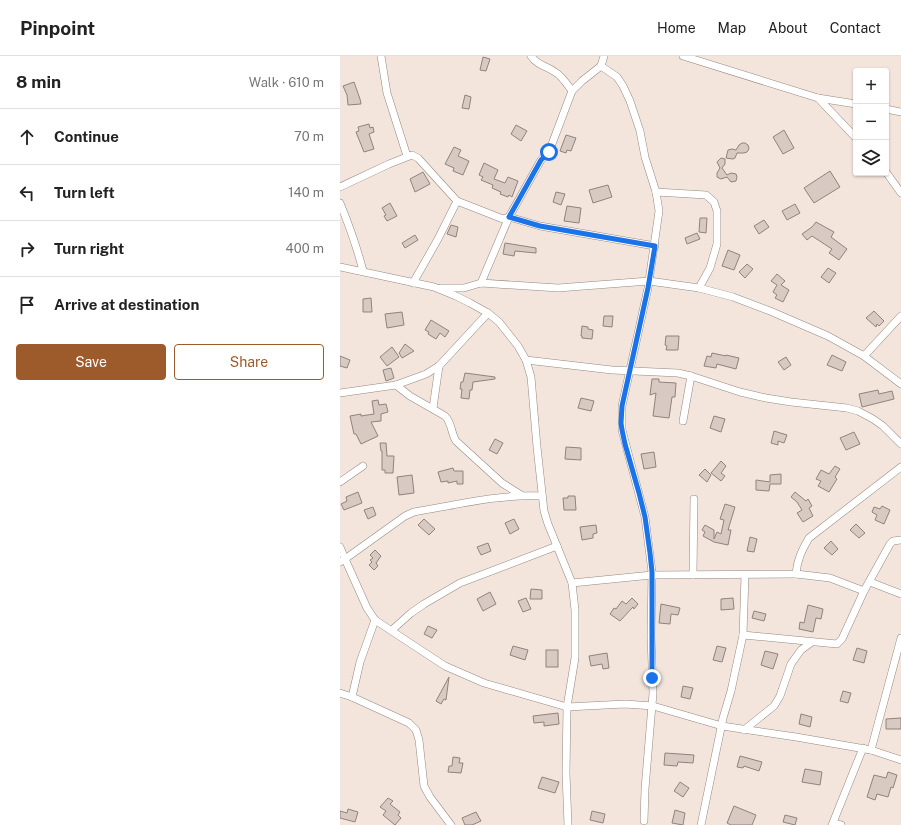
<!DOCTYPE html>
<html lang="en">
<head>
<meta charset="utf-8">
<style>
	body { margin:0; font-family:"Public Sans",sans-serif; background:#f6f6f6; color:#222 }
	.controls { position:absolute; right:12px; top:12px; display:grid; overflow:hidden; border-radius:4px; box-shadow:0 1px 3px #0004 }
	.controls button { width:36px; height:36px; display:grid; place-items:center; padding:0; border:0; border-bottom:1px solid #e0e0e0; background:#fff; color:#222; font:20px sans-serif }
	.stop { position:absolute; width:12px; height:12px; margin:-9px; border:3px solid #1a73e8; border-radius:50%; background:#fff }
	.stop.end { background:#1a73e8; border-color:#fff; box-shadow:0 1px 4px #0008 }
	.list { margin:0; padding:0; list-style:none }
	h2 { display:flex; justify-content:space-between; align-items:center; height:52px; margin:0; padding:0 16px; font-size:17px }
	h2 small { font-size:13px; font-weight:400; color:#767676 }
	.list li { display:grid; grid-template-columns:26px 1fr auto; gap:12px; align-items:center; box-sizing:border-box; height:56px; padding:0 16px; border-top:1px solid #e0e0e0 }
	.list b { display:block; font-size:15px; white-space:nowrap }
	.list em { font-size:13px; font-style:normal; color:#767676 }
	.actions { display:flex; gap:8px; padding:12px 16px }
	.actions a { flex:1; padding:9px 0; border:1px solid #9d5a2a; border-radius:4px; text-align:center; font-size:14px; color:#9d5a2a }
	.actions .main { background:#9d5a2a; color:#fff }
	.icon { flex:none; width:22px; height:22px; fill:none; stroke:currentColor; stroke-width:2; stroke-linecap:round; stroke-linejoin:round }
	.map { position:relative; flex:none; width:561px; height:769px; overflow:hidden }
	header { display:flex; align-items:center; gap:24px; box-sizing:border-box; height:56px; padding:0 20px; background:#fff; border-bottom:1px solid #e0e0e0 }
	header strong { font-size:19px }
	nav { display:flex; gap:22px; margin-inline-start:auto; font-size:14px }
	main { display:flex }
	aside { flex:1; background:#fff }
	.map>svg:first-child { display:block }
	.building { fill:#d8cac2; stroke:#8f837b }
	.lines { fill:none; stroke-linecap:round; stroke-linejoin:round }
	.minor-casing { stroke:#958880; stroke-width:8 }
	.minor { stroke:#fff; stroke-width:7 }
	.route { stroke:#1a73e8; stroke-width:5 }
</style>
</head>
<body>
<header>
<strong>Pinpoint</strong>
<nav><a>Home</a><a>Map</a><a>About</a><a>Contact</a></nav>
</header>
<main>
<aside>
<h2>8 min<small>Walk · 610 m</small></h2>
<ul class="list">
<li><svg class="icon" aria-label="ahead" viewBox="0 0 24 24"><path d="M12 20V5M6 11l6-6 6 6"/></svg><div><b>Continue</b></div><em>70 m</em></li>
<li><svg class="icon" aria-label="left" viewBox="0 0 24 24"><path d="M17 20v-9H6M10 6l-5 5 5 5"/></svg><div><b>Turn left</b></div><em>140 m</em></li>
<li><svg class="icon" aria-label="right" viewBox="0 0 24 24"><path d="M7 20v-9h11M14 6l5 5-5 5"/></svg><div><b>Turn right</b></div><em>400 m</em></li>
<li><svg class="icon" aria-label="arrive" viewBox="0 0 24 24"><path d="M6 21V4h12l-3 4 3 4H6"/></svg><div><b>Arrive at destination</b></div></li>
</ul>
<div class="actions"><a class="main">Save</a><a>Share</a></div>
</aside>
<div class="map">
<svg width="561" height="769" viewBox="0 0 561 769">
	<rect width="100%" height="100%" fill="#f3e5dc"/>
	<!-- building -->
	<g class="building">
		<path d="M143 1 150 3 146 15 140 14Z"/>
		<path d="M14 26 20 43 21 48 8 49 7 39 3 30Z"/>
		<path d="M125 39 131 41 129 53 122 52Z"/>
		<path d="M29 68 30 72 33 71 34 76 29 78 34 93 24 96 16 76 19 75 18 71Z"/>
		<path d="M176 69 187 75 181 85 171 78Z"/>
		<path d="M444 74 454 92 443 98 433 81Z"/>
		<path d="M226 79 236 82 231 95 227 94 226 97 220 95Z"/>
		<path d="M402 87H405L408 89 409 93 407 96 404 97H397L395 102 393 103 386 102 388 94 392 93 396 94 399 89Z"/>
		<path d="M114 91 121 94 118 100 129 105 123 119 113 115 114 112 105 108Z"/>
		<path d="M381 102 385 103V108L382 112 387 119 391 117 396 118 397 121 396 125 391 126 387 121 381 123 377 121V117L380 112 377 106Z"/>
		<path d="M144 107 158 114 154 123 165 127 168 121 178 125 172 141 169 139 168 141 160 138 161 136 152 132 153 129 141 124 143 121 139 119Z"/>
		<path d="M490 115 500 131 474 147 464 132Z"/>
		<path d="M83 116 90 128 75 136 70 123Z"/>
		<path d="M268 129 272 141 253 147 249 134Z"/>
		<path d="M216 136 225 138 221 149 213 146Z"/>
		<path d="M50 147 57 160 47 165 44 160 46 159 42 152Z"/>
		<path d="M455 148 460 157 447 164 442 155Z"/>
		<path d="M227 150 241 152 239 167 224 165Z"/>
		<path d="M360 162H367L366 177 359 176Z"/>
		<path d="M424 164 429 171 419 178 414 170Z"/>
		<path d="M476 166 494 176 491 181 507 193 499 204 489 197 492 193 472 180 467 184 462 178 472 171Z"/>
		<path d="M111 169 118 171 116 181 107 178Z"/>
		<path d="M357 177 360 183 347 188 345 182Z"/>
		<path d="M75 179 78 184 65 192 62 187Z"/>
		<path d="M165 187 196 192V197L175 195 174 200 163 198Z"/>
		<path d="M388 194 400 199 394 214 382 210Z"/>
		<path d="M407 208 413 213 405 222 399 216Z"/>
		<path d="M488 212 496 217 489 227 481 221Z"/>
		<path d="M437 218 445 225 441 229 449 234 443 246 435 242 437 239 433 236 437 229 431 225Z"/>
		<path d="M31 242 32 256H23V243Z"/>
		<path d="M534 255 544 265 539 270 537 268 536 271 526 262Z"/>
		<path d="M62 256 64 269 47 272 45 258Z"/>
		<path d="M264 260H273L272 271 263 270Z"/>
		<path d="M91 264 109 275 105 281 100 277 96 283 88 278 89 276 85 274Z"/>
		<path d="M242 270 248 271V273L253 274 252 283 242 282V280H241Z"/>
		<path d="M326 280H339L338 294H326L327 290 325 289Z"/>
		<path d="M65 288 74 295 62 302 59 297Z"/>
		<path d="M52 291 59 301 47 310 40 301Z"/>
		<path d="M372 297 386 300V299L399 302 396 313 377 308 376 312 364 310 367 300 371 301Z"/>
		<path d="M492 299 506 306 502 315 487 309Z"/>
		<path d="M0 300 10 304 7 312 0 310Z"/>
		<path d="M446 301 451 309 444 314 438 306Z"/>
		<path d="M51 312 54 322 46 325 43 314Z"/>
		<path d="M125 317 155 321V323L133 326 132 334H130L129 343 121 342 122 333H120L121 326H123Z"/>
		<path d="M312 323H319V326L336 327 335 341H332L329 362 313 360 316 337 310 339Z"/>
		<path d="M538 334 539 338 552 335 554 343 522 351 519 338Z"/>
		<path d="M241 342 254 345 251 355 238 352Z"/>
		<path d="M38 344 39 349 46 348 48 356 41 358V365L31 366 38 380 21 388 16 378H14L10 360 21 358V360L34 358 32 345Z"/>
		<path d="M374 360 385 363 381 376 370 372Z"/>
		<path d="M434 375 447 379 444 387 438 385V389L431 387Z"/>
		<path d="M514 376 520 388 506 394 500 382Z"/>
		<path d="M155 383 163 387 157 398 149 394Z"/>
		<path d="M40 387H46L47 400H54L53 417H45V414H42V395H41Z"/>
		<path d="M226 391 241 392V404L225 403Z"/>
		<path d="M314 396 316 411 304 413 301 398Z"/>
		<path d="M381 405 386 410 381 417 385 420 381 425 371 417Z"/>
		<path d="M495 410 500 413 495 421 497 423 489 436 478 430 481 425 476 423 481 414 489 418Z"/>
		<path d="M113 412 114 415H123V428H117V425L108 427V425L101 426 98 416Z"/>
		<path d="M365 413 371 419 367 426 359 419Z"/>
		<path d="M441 418V428H430L429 435 416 434V424L430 426V419Z"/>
		<path d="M72 419 74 437 59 439 57 421Z"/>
		<path d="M18 436 22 447 4 454 1 448 7 445 6 441Z"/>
		<path d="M455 436 466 445 468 443 472 450 469 452 473 460 463 466 457 457 462 454 457 446 451 441Z"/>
		<path d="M228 440H235L236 454H224L223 442H228Z"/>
		<path d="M385 448 395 451 388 474H391L388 489 374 486 363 480 365 476 362 474 365 469 374 474V483L377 476 381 478 384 464 380 463Z"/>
		<path d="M542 450 550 454 544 468 535 464 537 459 532 456 534 451 540 453Z"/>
		<path d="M33 451 36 459 28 463 24 454Z"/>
		<path d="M84 463 95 473 89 479 78 469Z"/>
		<path d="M174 463 179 473 170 478 165 467Z"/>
		<path d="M516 468 525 477 519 482 510 474Z"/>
		<path d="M256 469 257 477 253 478V482L242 484 240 471Z"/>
		<path d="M410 481 417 483 414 496 407 495Z"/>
		<path d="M491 485 498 493 492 499 484 492Z"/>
		<path d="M148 487 151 495 141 499 137 491Z"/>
		<path d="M35 494 41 500 36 507 38 510 34 514 29 509 32 506 30 504 33 502 30 499Z"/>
		<path d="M191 533 202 534V543H190Z"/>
		<path d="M150 536 156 548 143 555 137 543Z"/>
		<path d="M186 542 191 553 183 556 178 545Z"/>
		<path d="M292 542 298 548 294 553 293 551 280 565 270 558 274 552 276 553 282 545 286 548Z"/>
		<path d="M393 542 394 553 381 554V543Z"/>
		<path d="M321 548 340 552 338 559 331 558 330 568 319 567Z"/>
		<path d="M468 549 483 553 481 563 476 562 473 576 459 573 460 566 464 567Z"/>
		<path d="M414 555 426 558 424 565 412 562Z"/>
		<path d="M88 570 97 574 92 582 84 578Z"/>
		<path d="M173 590 188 594 185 604 170 599Z"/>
		<path d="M377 590 386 592 382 606 373 604Z"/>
		<path d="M517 592 527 595 524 607 513 604Z"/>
		<rect x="206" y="594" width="12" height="17"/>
		<path d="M425 595 438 598 433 613 421 609Z"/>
		<path d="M267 597 269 612 263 613 262 608 251 610 249 600Z"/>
		<path d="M109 621 106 644 104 643 101 648 96 645Z"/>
		<path d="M343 630 353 632 350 643 341 641Z"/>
		<path d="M503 635 511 637 508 647 500 645Z"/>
		<path d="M218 657 219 668 204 670V666L194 667 193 660Z"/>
		<path d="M461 658 472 661 470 671 459 668Z"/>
		<path d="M561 662V673H546V663Z"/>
		<path d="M325 697 354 699 353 707 338 706 337 710 324 709Z"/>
		<path d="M400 700 422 706 419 715 404 710 403 712 397 711Z"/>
		<path d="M113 701 120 702 119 707H123L121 717 108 716 109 710H112Z"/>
		<path d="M465 713 482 716 480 729 462 726Z"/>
		<path d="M548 716 557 719 553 732 551 731 548 741 537 738 535 744 527 741 534 719 546 722Z"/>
		<path d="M202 721 219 726 215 737 198 732Z"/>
		<path d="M340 726 349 732 343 741 334 735Z"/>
		<path d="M48 742 53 745 50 748 60 756 58 759 61 762 55 769 43 759 46 755 40 751Z"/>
		<path d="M394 750 416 759 412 769H391L387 767Z"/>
		<path d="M8 753 18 756 15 766 0 762V755L7 757Z"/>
		<path d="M335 754 345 757 343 769 332 767Z"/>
		<path d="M252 755 265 758 263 767 250 764Z"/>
		<path d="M136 756 141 765 132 769H125L122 762Z"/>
		<path d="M445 759 457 762 455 769 443 766Z"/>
	</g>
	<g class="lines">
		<defs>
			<g id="minor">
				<path d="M41 0 47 37 67 100"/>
				<path d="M343 0 478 42 516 82"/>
				<path d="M261 10 277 21 283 30 290 45 300 75 305 101 316 136 319 155 308 232 282 350V374L305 461 312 516 311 580 313 637 305 733 304 765"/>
				<path d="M232 35 242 25 261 10 264 0"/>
				<path d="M478 42 516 48"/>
				<path d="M546 53 561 56"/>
				<path d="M546 116 561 137"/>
				<path d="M0 131 49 108 72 99 78 102 117 145"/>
				<path d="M316 136 366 139 374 146 377 155V188L370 212 359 232"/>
				<path d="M0 147C9 169 17 191 23 215"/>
				<path d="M0 211 94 231 116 240 130 247 148 257 159 266 178 290 186 304 191 321 197 391 204 455 208 468 232 527 235 554V602L227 651 226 717 228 769"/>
				<path d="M73 227 98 183 117 145 163 163 169 161 200 170 315 190"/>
				<path d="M141 227 169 161 201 104 209 96 232 35C227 28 222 20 215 16 205 9 198 10 191 0"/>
				<path d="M101 232H124L141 227 218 232 309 225 359 232 393 241 430 255 488 280 524 300 561 328"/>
				<path d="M524 300 561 260"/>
				<path d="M186 304 272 314 338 317 351 320 400 336 426 342 451 346 507 352 518 355 533 363 543 370 561 388"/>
				<path d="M56 329 70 340 105 360C112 367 111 377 116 385L162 427 181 439"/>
				<path d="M0 337 56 329 86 318 99 310 148 257"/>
				<path d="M93 352 99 310"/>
				<path d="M343 365 351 320"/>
				<path d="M0 426 23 410"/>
				<path d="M0 491 5 503 65 460 74 456C117 449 158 438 202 440"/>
				<path d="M0 506 5 503 27 552 35 564 105 610 144 627 227 651 285 648 313 650 382 670 456 681 531 694 561 704"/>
				<path d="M456 518 490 522 524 535"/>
				<path d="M353 519 354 443"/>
				<path d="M530 526 561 538"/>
				<path d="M232 527 312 519 456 518C457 504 462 494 469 482L561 411"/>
				<path d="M52 574 71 557 84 548 120 527 217 490"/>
				<path d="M403 579 497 588 502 583 524 535 550 488 553 485 561 484"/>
				<path d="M0 637 12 641 69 667 76 674 79 684 84 730 90 741 111 769"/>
				<path d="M12 641 20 606 35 564"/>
				<path d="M404 674 434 650 440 640 451 608 461 594 472 586"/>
				<path d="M531 694 561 582"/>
				<path d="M493 767 501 769"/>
				<path d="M361 769 383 662 391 635 403 579 405 519"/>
				<path d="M492 769 523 692"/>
			</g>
		</defs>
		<!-- minor casing -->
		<use href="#minor" class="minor-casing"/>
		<!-- minor -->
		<use href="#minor" class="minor"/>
	</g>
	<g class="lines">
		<!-- route -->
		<path class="route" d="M209 96 201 104 169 161 200 170 315 190 308 232 282 350 281 367 282 374 285 388 299 437 305 461 310 497 312 516V622"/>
	</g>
</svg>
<div class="controls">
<button>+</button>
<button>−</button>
<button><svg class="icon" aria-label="layers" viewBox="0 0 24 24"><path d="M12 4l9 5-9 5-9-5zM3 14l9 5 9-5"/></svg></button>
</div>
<div class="stop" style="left:209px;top:96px"></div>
<div class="stop end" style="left:312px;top:622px"></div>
</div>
</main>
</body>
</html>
